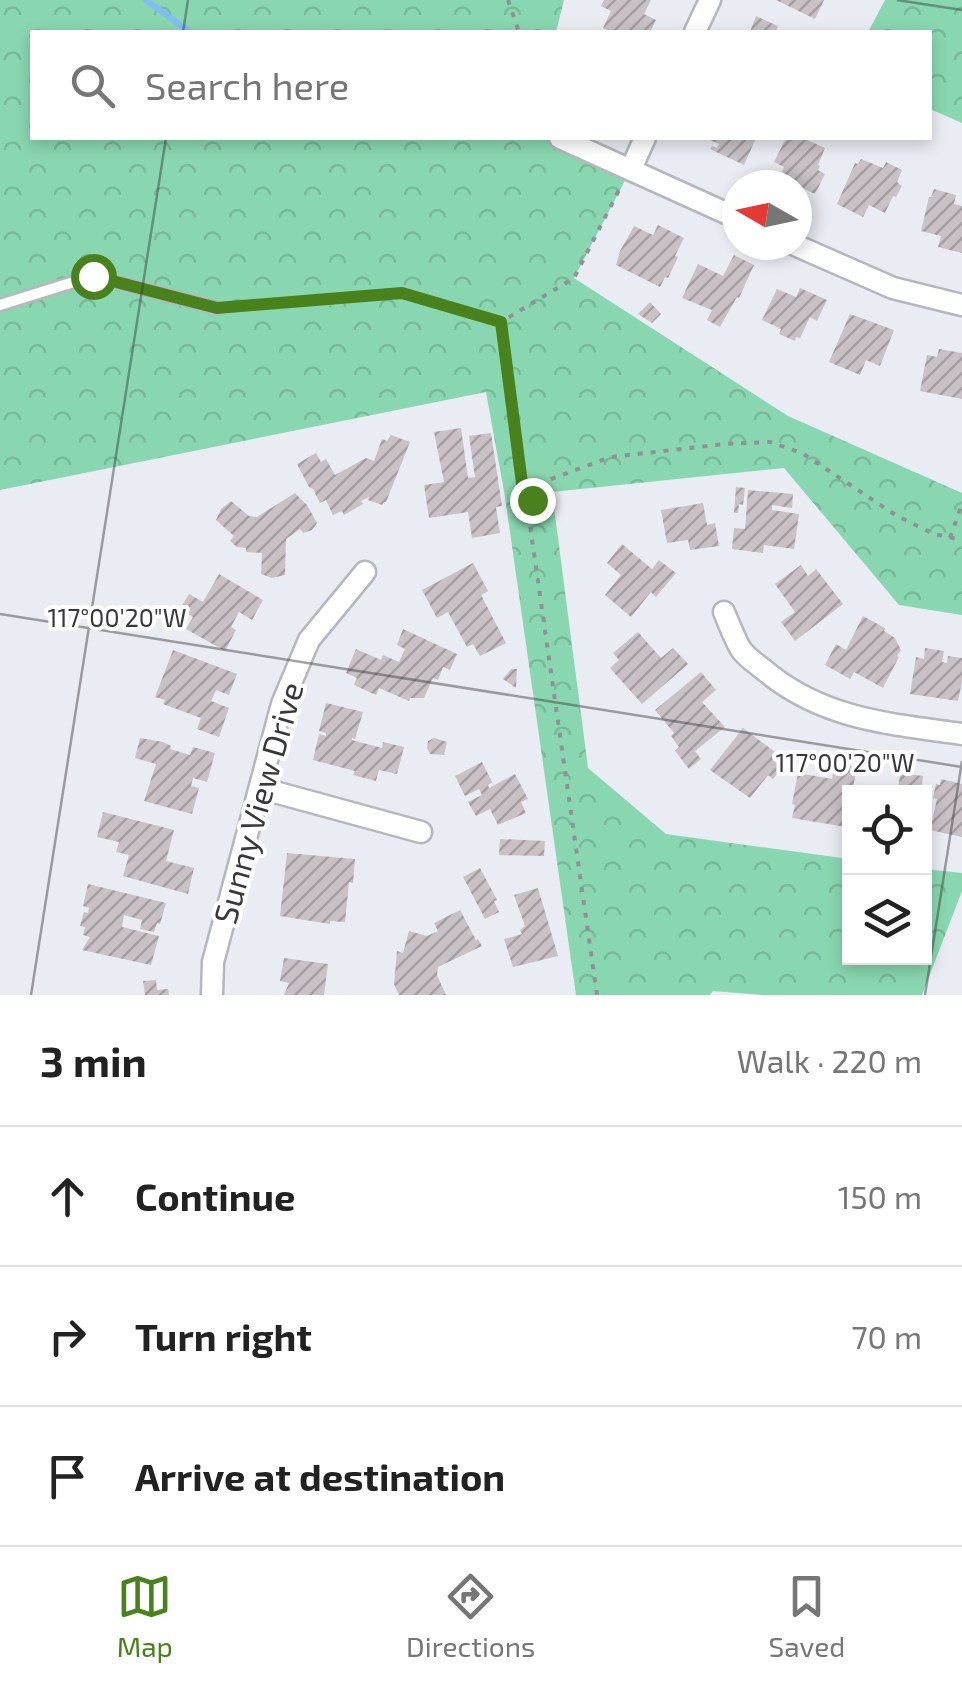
<!DOCTYPE html>
<html lang="en">
<head>
<meta charset="utf-8">
<style>
	body { margin:0; font-family:"Exo 2",sans-serif; background:#f2f2f2; color:#222 }
	.controls { position:absolute; right:30px; bottom:30px; display:grid; overflow:hidden; border-radius:0px; box-shadow:0 5px 15px #0003 }
	.controls button { width:90px; height:90px; display:grid; place-items:center; padding:0; border:0; border-bottom:2px solid #e0e0e0; background:#fff; color:#222; font:50px sans-serif }
	.compass { position:absolute; left:722px; top:170px; width:90px; height:90px; border-radius:50%; background:#fff; box-shadow:0 5px 15px #0003; rotate:279deg }
	.stop { position:absolute; width:30px; height:30px; margin:-22px; border:8px solid #49821c; border-radius:50%; background:#fff }
	.stop.end { background:#49821c; border-color:#fff; box-shadow:0 2px 10px #0008 }
	.list { margin:0; padding:0; list-style:none }
	h2 { display:flex; justify-content:space-between; align-items:center; height:130px; margin:0; padding:0 40px; font-size:42px }
	h2 small { font-size:32px; font-weight:400; color:#767676 }
	.list li { display:grid; grid-template-columns:65px 1fr auto; gap:30px; align-items:center; box-sizing:border-box; height:140px; padding:0 40px; border-top:2px solid #e0e0e0 }
	.list b { display:block; font-size:38px; white-space:nowrap }
	.list em { font-size:32px; font-style:normal; color:#767676 }
	.icon { flex:none; width:55px; height:55px; fill:none; stroke:currentColor; stroke-width:2; stroke-linecap:round; stroke-linejoin:round }
	.map { position:relative; flex:none; width:962px; height:995px; overflow:hidden }
	.search { position:absolute; background:#fff; box-shadow:0 5px 15px #0003; left:30px; right:30px; top:30px; height:110px; display:flex; align-items:center; gap:25px; box-sizing:border-box; padding:0 35px; border-radius:0px; color:#767676; font-size:38px }
	.sheet { height:550px; background:#fff }
	nav { display:flex; justify-content:space-around; align-items:center; box-sizing:border-box; height:140px; border-top:2px solid #e0e0e0; background:#fff; font-size:28px; color:#767676 }
	nav a { display:grid; justify-items:center; gap:5px }
	nav .on { color:#49821c }
	.map>svg:first-child { display:block }
	.forest { fill:url(#forest-crowns) }
	.lines { fill:none; stroke-linecap:round; stroke-linejoin:round }
	.stream { stroke:#80bdf3; stroke-width:6 }
	.building { fill:url(#building-hatch) }
	.lane-casing { stroke:#b5b7be; stroke-width:15 }
	.street-casing { stroke:#b5b7be; stroke-width:25 }
	.path { stroke:#909196; stroke-width:4; stroke-dasharray:5 8; stroke-linecap:butt }
	.lane { stroke:#fff; stroke-width:10 }
	.street { stroke:#fff; stroke-width:20 }
	.route { stroke:#49821c; stroke-width:12 }
	.ticks { fill:none; stroke:#37383a; stroke-width:2.5; stroke-opacity:0.45 }
	.labels { text-anchor:middle; stroke-width:8; stroke-linejoin:round; paint-order:stroke }
	.street-label { font-size:32px; fill:#37383a; stroke:#fff }
	.ticks-label { font-size:25px; text-anchor:middle; fill:#37383a; stroke:#fff; stroke-width:8; stroke-linejoin:round; paint-order:stroke }
</style>
</head>
<body>
<div class="map">
<svg width="962" height="995" viewBox="0 0 962 995">
	<defs>
		<pattern id="forest-crowns" width="20" height="18" patternUnits="userSpaceOnUse" patternTransform="scale(2.5)"><rect width="20" height="18" fill="#89d7b0"/><path d="M2 6a3 3 0 1 1 6 0M12 15a3 3 0 1 1 6 0" fill="none" stroke="#77b998"/></pattern>
		<pattern id="building-hatch" width="6" height="6" patternUnits="userSpaceOnUse" patternTransform="scale(2.5)"><rect width="6" height="6" fill="#c9c1c6"/><path d="M-1 1l2-2M0 6l6-6M5 7l2-2" fill="none" stroke="#a49ea2"/></pattern>
	</defs>
	<rect width="100%" height="100%" fill="#eaecf3"/>
	<!-- forest -->
	<g class="forest">
		<path d="M0 0H564L556 32H32V138H560L631 169 574 278 788 416 962 493V615L899 605 784 468 552 492 588 768 666 834 849 859 850 958H924L925 869 962 873V891L922 995H763L713 991 710 995H576L505 497 486 392 0 490Z"/>
		<path d="M885 0H962V123L930 109V32H868Z"/>
	</g>
	<g class="lines">
		<!-- stream -->
		<path class="stream" d="M146 0 190 32"/>
	</g>
	<!-- building -->
	<g class="building">
		<path d="M604 0H651L644 14 656 20 650 32H611L603 28 611 11 601 6Z"/>
		<path d="M776 0H824L815 19Z"/>
		<path d="M756 16 778 26 776 32H750Z"/>
		<path d="M705 138H756L744 165 710 149 712 146 717 148 719 144Z"/>
		<path d="M786 138H803L825 148 818 165 820 166 818 170 825 174 815 194 780 177 784 167 774 162Z"/>
		<path d="M861 159 883 168 886 162 902 170 897 182 902 186 896 197 893 196 885 213 869 205 863 217 837 204 855 163 858 164Z"/>
		<path d="M934 189 956 195 954 204 962 206V253L938 247 941 236 921 231 929 197H931Z"/>
		<path d="M658 225 684 238 675 256 678 257 668 278 665 277 660 287 616 265 620 251 634 226 653 235Z"/>
		<path d="M734 255 754 265 739 298 737 297 720 327 707 320 712 310 682 298 698 264 723 276Z"/>
		<path d="M800 288 827 300 817 321 810 317 800 338 796 337 795 341 779 334 781 329 762 320 777 289 796 297Z"/>
		<path d="M650 302 661 314 652 323 638 314Z"/>
		<path d="M850 314 894 330 880 366 866 360 860 375 829 362Z"/>
		<path d="M939 349 962 353V399L920 391 927 355 937 357Z"/>
		<path d="M461 428 468 478 475 477 469 436 491 433 502 506 496 507 500 533 472 538 468 512 429 518 424 485 444 482 434 432Z"/>
		<path d="M391 435 410 442 386 502H384L382 505 368 500 369 497 361 501 363 504 344 515 342 511 333 515 326 500 320 503 313 489 309 487 297 464 316 453 321 462 326 459 335 475 366 458 374 461 382 439 387 441Z"/>
		<path d="M736 487 745 488 743 505 739 504 738 513H734Z"/>
		<path d="M748 490 793 494 792 508 772 505V510L799 514 794 549 764 545 763 553 732 549 734 528 745 529Z"/>
		<path d="M295 493 307 505 317 523 312 530 303 533 300 529 286 539 285 575 272 578 261 574 262 553 246 552V548L237 547 230 541 234 536 216 520 221 509 231 501 249 516 257 517Z"/>
		<path d="M703 503 707 525 715 523 719 546 690 550 688 540 667 543 661 510Z"/>
		<path d="M622 544 652 569 659 560 676 573 656 597 651 592 631 617 605 595 621 575 607 563Z"/>
		<path d="M473 563 488 591 481 595 506 643 480 656 473 644 467 647 448 612 437 618 422 590Z"/>
		<path d="M801 565 808 576 816 569 843 604 795 641 781 622 795 612 775 584Z"/>
		<path d="M219 574 263 600 252 620 239 612 231 627 236 630 225 651 186 629 193 617 180 609 189 594 203 602Z"/>
		<path d="M863 616 885 628 884 631 895 638 901 650 897 656 899 657 883 688 854 672 850 679 825 665 836 644 846 650Z"/>
		<path d="M403 629 457 654 450 670 443 667 438 680 433 678 424 698H410L409 701 379 688 376 695 354 685 357 678 346 673 356 649 381 660 383 655 399 662 405 649 397 645Z"/>
		<path d="M638 632 661 658 673 648 688 664 642 704 610 668 619 660 613 653Z"/>
		<path d="M925 648 944 651 942 662 947 663 948 656 962 658V682L958 701 910 694 916 657 924 659Z"/>
		<path d="M173 650 237 674 229 695 216 690 211 701 229 708 219 737 197 729 201 718 163 704 165 700 155 697Z"/>
		<path d="M511 669H517L516 688 503 679Z"/>
		<path d="M701 672 716 690 702 702 725 727 695 751 701 759 689 769 675 751 679 747 671 736 674 733 655 710Z"/>
		<path d="M326 703 363 712 355 739 352 738V740L382 748 383 742 404 747 397 774 379 770 376 781 353 775 355 771 313 760 319 734 326 736V733L319 731Z"/>
		<path d="M743 728 787 761 773 779 768 775 750 798 710 770Z"/>
		<path d="M140 738 163 742 171 746 170 749 190 755 193 747 215 753 207 782 193 778 191 786 199 788 192 814 144 801 156 764 135 758Z"/>
		<path d="M434 738 447 742 444 755 430 754 427 748 428 741Z"/>
		<path d="M482 762 492 782 488 785 489 788 515 774 528 799 521 802 526 813 498 825 490 809 476 816 468 802 482 795 479 789 465 796 455 776Z"/>
		<path d="M835 763 857 767 853 788 850 792 846 827 792 818 795 805 792 804 798 773 832 779Z"/>
		<path d="M900 773 923 776 921 792H898Z"/>
		<path d="M941 779 962 784V837L930 830 937 799 933 798 936 784 940 785Z"/>
		<path d="M103 812 174 830 166 861 194 868 188 894 123 876 129 855 116 852 119 842 97 837Z"/>
		<path d="M500 839 545 841 544 856 499 855Z"/>
		<path d="M287 853 355 859 353 883 349 882 345 922 330 921V924L280 916Z"/>
		<path d="M480 868 497 900 494 901 499 912 485 919 463 877Z"/>
		<path d="M88 884 166 903 160 924 157 923 154 932 140 929 142 920 124 915 122 927 159 936 151 965 82 950 90 937 83 935 85 927 80 926 84 912 88 913 89 908 83 906Z"/>
		<path d="M538 888 558 956 513 967 504 939 522 934 520 930 525 926 514 895Z"/>
		<path d="M460 910 476 940 478 939 482 946 438 967 437 975 446 995H399L394 984 397 951 403 953 409 931 427 936 438 931 434 923Z"/>
		<path d="M284 958 328 964 324 995H284L289 983 280 981Z"/>
		<path d="M156 980 157 990 168 989 169 995H145L143 981Z"/>
	</g>
	<g class="lines">
		<defs>
			<path id="lane" d="M0 305 93 276 217 308"/>
			<g id="street">
				<path d="M695 32 710 0"/>
				<path d="M560 138 737 218"/>
				<path d="M631 169 645 138"/>
				<path d="M795 245 893 288 962 305"/>
				<path d="M724 612C729 624 734 637 740 648 746 658 760 666 769 674 827 720 892 724 962 734"/>
				<path d="M260 788 421 832"/>
				<path d="M212 995 213 962 282 704 309 640 365 572"/>
			</g>
		</defs>
		<!-- lane casing -->
		<use href="#lane" class="lane-casing"/>
		<!-- street casing -->
		<use href="#street" class="street-casing"/>
		<!-- path -->
		<g class="path">
			<path d="M508 0 519 32"/>
			<path d="M232 306 402 293 501 322"/>
			<path d="M528 510 538 491 551 479 611 457 724 444 770 442 802 453 897 516 934 534 962 540"/>
			<path d="M950 538 962 504"/>
			<path d="M597 995 501 322 574 278 621 186"/>
		</g>
		<!-- lane -->
		<use href="#lane" class="lane"/>
		<!-- street -->
		<use href="#street" class="street"/>
	</g>
	<g class="lines">
		<!-- route -->
		<path class="route" d="M93 276 217 308 402 293 501 322 526 514 532 500"/>
	</g>
	<!-- ticks -->
	<path class="ticks" d="M897 0 962 10M183 32 188 0M0 614 962 767M31 995 166 138M925 995 962 761"/>
	<g class="labels">
		<!-- street labels -->
		<g class="street-label">
			<text transform="translate(259 803) rotate(-74)" y="11">Sunny View Drive</text>
		</g>
	</g>
	<g class="ticks-label">
		<text x="117" y="627">117°00'20"W</text>
		<text x="845" y="772">117°00'20"W</text>
	</g>
</svg>
<div class="controls">
<button><svg class="icon" aria-label="locate" viewBox="0 0 24 24"><circle cx="12" cy="12" r="6"/><path d="M12 2v4M12 18v4M2 12h4M18 12h4"/></svg></button>
<button><svg class="icon" aria-label="layers" viewBox="0 0 24 24"><path d="M12 4l9 5-9 5-9-5zM3 14l9 5 9-5"/></svg></button>
</div>
<svg class="compass" viewBox="-18 -18 36 36"><path d="M0-13l5 13h-10z" fill="#e53935"/><path d="M0 13l5-13h-10z" fill="#767676"/></svg>
<div class="stop" style="left:93px;top:276px"></div>
<div class="stop end" style="left:532px;top:500px"></div>
<div class="search"><svg class="icon" aria-label="search" viewBox="0 0 24 24"><circle cx="10" cy="10" r="6"/><path d="M15 15l6 6"/></svg>Search here</div>
</div>
<section class="sheet">
<h2>3 min<small>Walk · 220 m</small></h2>
<ul class="list">
<li><svg class="icon" aria-label="ahead" viewBox="0 0 24 24"><path d="M12 20V5M6 11l6-6 6 6"/></svg><div><b>Continue</b></div><em>150 m</em></li>
<li><svg class="icon" aria-label="right" viewBox="0 0 24 24"><path d="M7 20v-9h11M14 6l5 5-5 5"/></svg><div><b>Turn right</b></div><em>70 m</em></li>
<li><svg class="icon" aria-label="arrive" viewBox="0 0 24 24"><path d="M6 21V4h12l-3 4 3 4H6"/></svg><div><b>Arrive at destination</b></div></li>
</ul>
</section>
<nav>
<a class="on"><svg class="icon" aria-label="map" viewBox="0 0 24 24"><path d="M3 6l6-2 6 2 6-2v14l-6 2-6-2-6 2zM9 4v14M15 6v14"/></svg>Map</a>
<a><svg class="icon" aria-label="directions" viewBox="0 0 24 24"><path d="M12 3l9 9-9 9-9-9zM9 14v-3h6M13 9l2 2-2 2"/></svg>Directions</a>
<a><svg class="icon" aria-label="saved" viewBox="0 0 24 24"><path d="M7 4h10v16l-5-4-5 4z"/></svg>Saved</a>
</nav>
</body>
</html>
